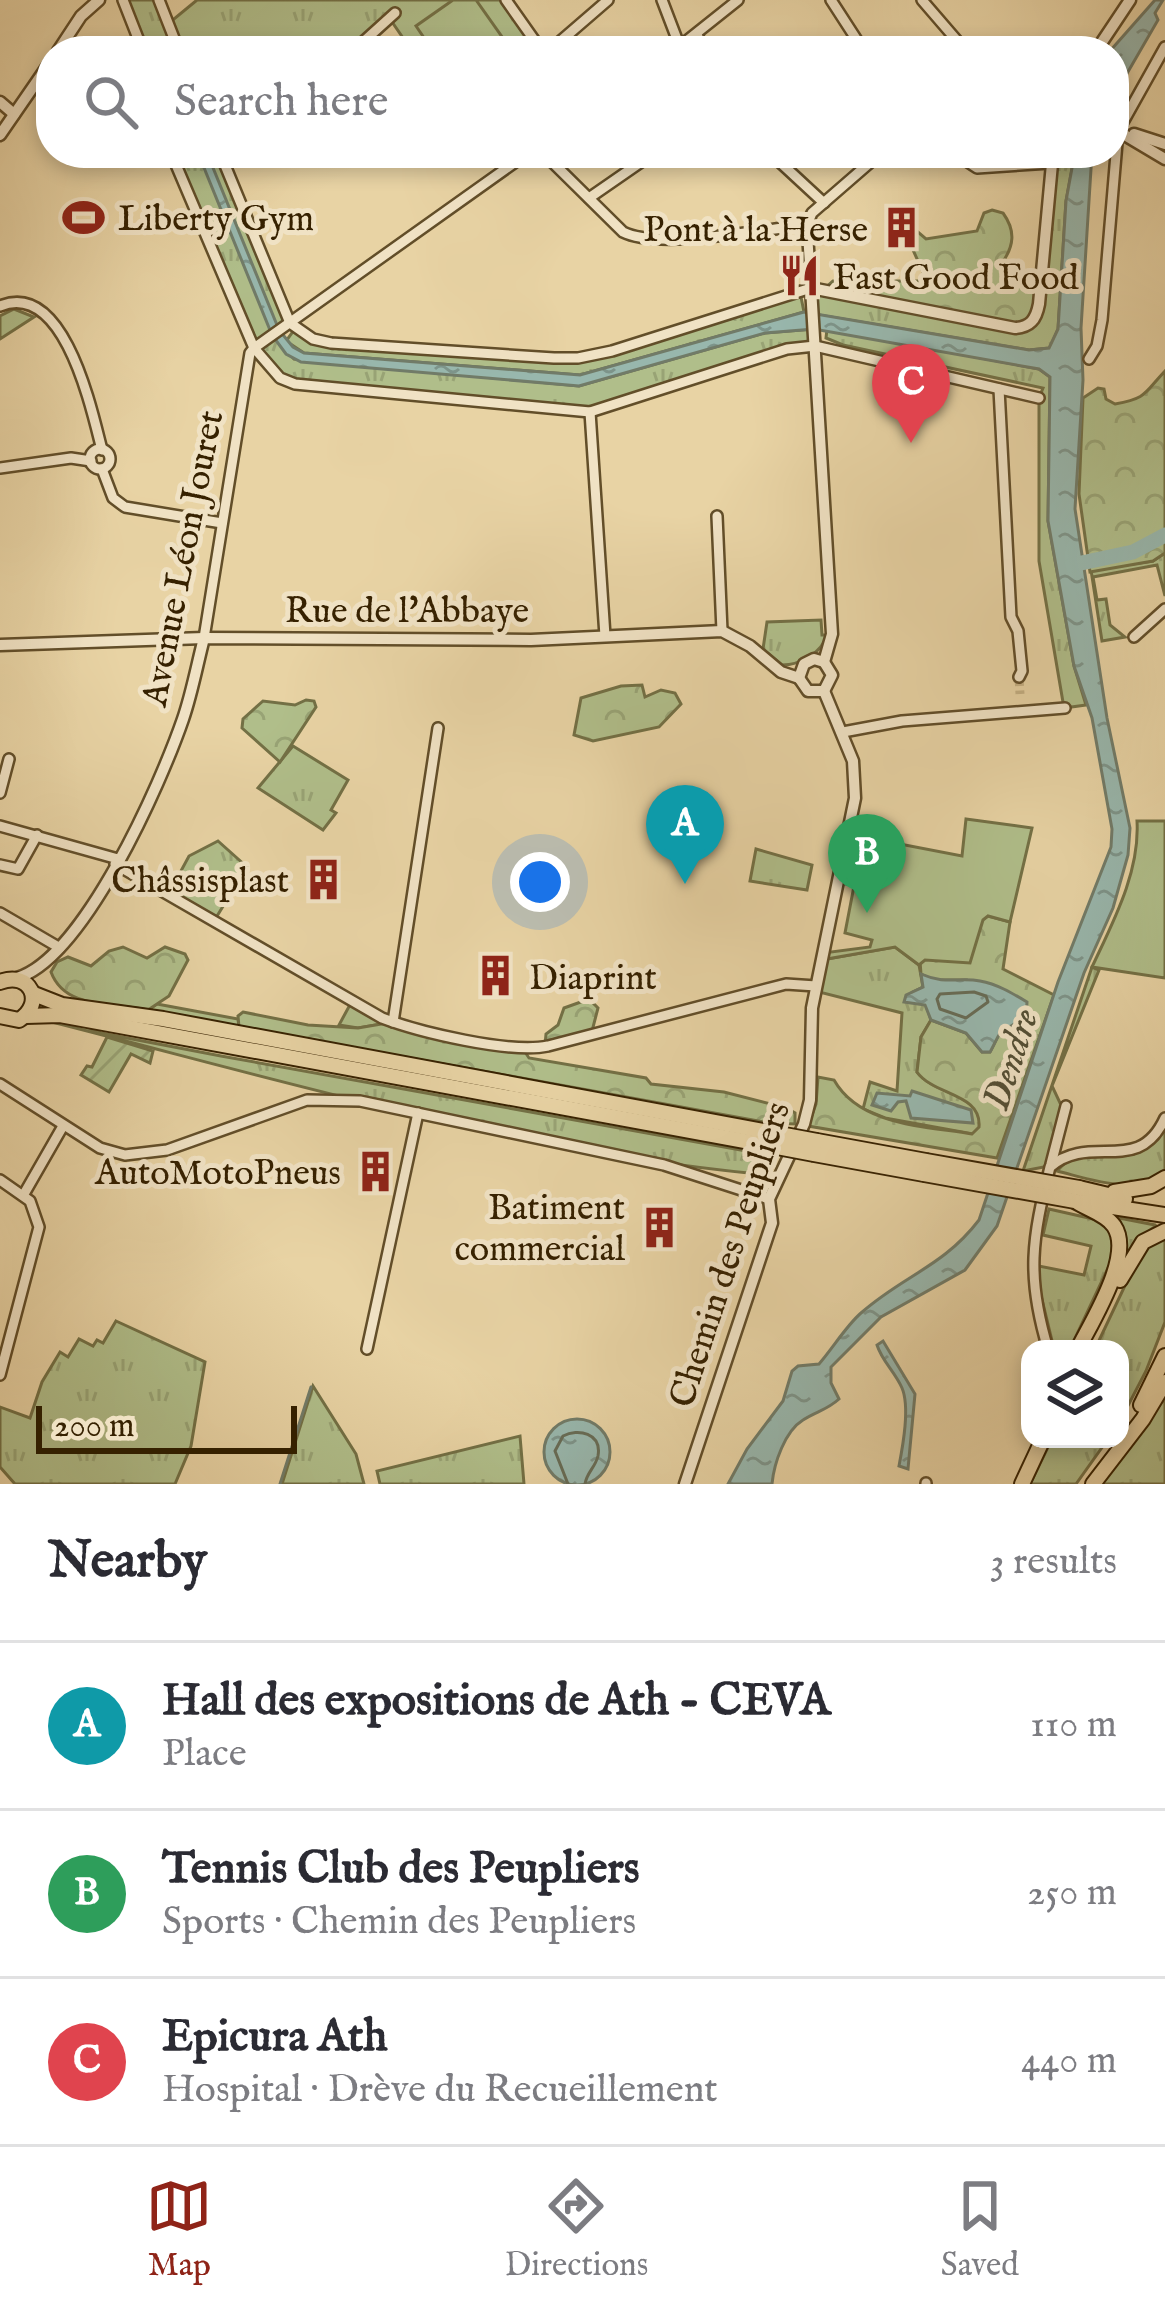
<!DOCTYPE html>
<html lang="en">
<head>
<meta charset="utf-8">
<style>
	body { margin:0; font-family:"IM FELL English",serif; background:#f2f2f3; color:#2b2b33 }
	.controls { position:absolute; right:36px; bottom:36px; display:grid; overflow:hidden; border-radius:24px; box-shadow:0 6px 18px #0003 }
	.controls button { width:108px; height:108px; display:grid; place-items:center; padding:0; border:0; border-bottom:3px solid #e1e1e2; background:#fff; color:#2b2b33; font:60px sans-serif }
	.scale { position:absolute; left:36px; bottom:30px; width:261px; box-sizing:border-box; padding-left:12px; border:6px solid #362100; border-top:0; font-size:33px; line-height:42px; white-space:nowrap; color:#362100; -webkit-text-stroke:9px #f0e2c4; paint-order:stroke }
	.you { position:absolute; left:540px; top:882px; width:42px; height:42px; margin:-30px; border:9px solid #fff; border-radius:50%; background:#1a73e8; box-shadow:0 0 0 18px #1a73e833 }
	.badge { display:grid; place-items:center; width:78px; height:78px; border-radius:50%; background:#8f2418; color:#fff; font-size:39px; font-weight:700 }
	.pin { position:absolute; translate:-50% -99px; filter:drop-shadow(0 3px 6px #0008) }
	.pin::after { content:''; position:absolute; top:63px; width:42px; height:36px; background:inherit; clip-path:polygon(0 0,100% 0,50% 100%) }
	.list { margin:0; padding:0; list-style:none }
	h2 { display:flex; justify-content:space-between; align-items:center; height:156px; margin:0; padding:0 48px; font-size:51px }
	h2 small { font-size:39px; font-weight:400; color:#7c7c81 }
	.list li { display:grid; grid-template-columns:78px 1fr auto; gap:36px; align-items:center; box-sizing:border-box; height:168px; padding:0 48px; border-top:3px solid #e1e1e2 }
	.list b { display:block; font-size:45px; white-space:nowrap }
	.list p { margin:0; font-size:39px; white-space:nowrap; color:#7c7c81 }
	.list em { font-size:39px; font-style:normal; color:#7c7c81 }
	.icon { flex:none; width:66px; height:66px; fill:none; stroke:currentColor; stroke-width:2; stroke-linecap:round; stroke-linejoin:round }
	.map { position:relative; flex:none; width:1165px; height:1484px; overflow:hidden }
	.search { position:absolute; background:#fff; box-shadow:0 6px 18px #0003; left:36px; right:36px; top:36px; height:132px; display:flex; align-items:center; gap:30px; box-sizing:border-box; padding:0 42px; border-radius:48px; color:#7c7c81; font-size:45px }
	.sheet { height:660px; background:#fff }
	nav { display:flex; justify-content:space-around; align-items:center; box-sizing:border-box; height:168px; border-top:3px solid #e1e1e2; background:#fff; font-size:33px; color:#7c7c81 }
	nav a { display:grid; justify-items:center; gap:6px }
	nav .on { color:#8f2418 }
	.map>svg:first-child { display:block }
	.grass { fill:url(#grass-tufts); stroke:#737045; stroke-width:3 }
	.forest { fill:url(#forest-crowns); stroke:#737045; stroke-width:3 }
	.garden { fill:url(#garden-furrows); stroke:#737045; stroke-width:3 }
	.pitch { fill:#b0be8a; stroke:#737045; stroke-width:3 }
	.water { fill:url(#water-ripples); stroke:#717b68; stroke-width:3 }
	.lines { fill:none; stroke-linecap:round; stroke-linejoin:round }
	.shore { stroke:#676c56; stroke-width:3 }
	.stream { stroke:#717b68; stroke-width:3 }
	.river { stroke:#98b7ad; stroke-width:15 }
	.minor-tunnel { stroke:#c4af83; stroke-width:9; stroke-dasharray:9 4.5; stroke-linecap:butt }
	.minor-casing { stroke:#624e29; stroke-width:14 }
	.tertiary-casing { stroke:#624e29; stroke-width:15 }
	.trunk-casing { stroke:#362100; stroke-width:18 }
	.minor { stroke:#f0e2c4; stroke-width:9 }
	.tertiary { stroke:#f0e2c4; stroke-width:10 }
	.trunk { stroke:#e8d3a4; stroke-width:14 }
	.trunk-bridge-casing { stroke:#362100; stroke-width:18; stroke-linecap:butt }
	.trunk-bridge { stroke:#e8d3a4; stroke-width:14 }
	.labels { text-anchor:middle; stroke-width:10; stroke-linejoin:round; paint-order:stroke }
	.poi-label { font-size:36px; fill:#362100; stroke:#f0e2c4; text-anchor:end }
	.street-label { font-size:36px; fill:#362100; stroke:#f0e2c4 }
	.water-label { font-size:39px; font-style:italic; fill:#534e34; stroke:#f0e2c4 }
</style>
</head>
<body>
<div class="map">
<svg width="1165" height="1484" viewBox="0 0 1165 1484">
	<defs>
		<pattern id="grass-tufts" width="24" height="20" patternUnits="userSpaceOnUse" patternTransform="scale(3)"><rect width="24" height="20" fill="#b0be8a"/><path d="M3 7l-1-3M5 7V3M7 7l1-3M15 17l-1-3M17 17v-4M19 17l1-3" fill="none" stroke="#98a375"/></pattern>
		<pattern id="forest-crowns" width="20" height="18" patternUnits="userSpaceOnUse" patternTransform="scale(3)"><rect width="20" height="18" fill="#b0be8a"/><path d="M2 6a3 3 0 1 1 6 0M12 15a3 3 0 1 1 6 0" fill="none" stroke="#98a375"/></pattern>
		<pattern id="garden-furrows" width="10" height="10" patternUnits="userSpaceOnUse" patternTransform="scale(3)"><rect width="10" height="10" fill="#b0be8a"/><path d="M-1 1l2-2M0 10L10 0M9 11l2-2" fill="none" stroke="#98a375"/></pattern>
		<pattern id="water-ripples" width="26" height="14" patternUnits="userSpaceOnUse" patternTransform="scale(3)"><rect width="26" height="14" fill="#98b7ad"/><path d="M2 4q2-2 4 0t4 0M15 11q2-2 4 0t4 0" fill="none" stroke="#7d948a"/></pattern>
	</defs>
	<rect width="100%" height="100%" fill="#e8d3a4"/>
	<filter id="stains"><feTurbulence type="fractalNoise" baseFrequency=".00167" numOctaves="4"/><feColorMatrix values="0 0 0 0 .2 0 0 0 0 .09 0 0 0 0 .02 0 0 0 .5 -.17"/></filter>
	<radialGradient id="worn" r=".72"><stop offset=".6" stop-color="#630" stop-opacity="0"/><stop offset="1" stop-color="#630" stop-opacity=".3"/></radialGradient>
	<!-- grass -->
	<g class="grass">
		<path d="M125 0H155L168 24 197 0H506L542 51H412L390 19 353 51H140Z"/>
		<path d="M171 153H237L225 164 290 323 273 336 294 359 579 386 765 333 814 329 815 346 787 349 590 412 295 384 265 364Z"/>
		<path d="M1053 153H1075L1066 201 1058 329 1050 348 1029 350 813 314 811 289 1033 321Z"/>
		<path d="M797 294 801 297 804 312 580 375 304 353 286 341 294 330 311 341 578 361Z"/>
		<path d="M827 329 1039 369 1050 377 1048 521 1074 666 1086 705 1064 708 1039 561V398L1043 388 843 345 826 338Z"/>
		<path d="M1165 553V596L1157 565 1093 577 1097 600 1106 599 1110 625 1125 637 1102 641 1091 570 1153 561Z"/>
		<path d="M821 620 822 635H827C822 653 800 665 782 665L763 649 767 622Z"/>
		<path d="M293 746 348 780 331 810 336 813 323 830 258 788Z"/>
		<path d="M218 841 247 867 214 921 168 895 189 856Z"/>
		<path d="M756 849 812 865 807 890 750 881Z"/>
		<path d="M895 947 919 965 923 987 913 992 926 1005 931 1020 921 1037 917 1072C934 1095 982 1093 980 1127L973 1134 885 1118 863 1109 870 1082 897 1091 902 1013 815 991 821 960Z"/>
		<path d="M1092 967 1099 970 1052 1086 1060 1103 1066 1106 1049 1166 1023 1171Z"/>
		<path d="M352 1001 393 1022 358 1028 339 1025Z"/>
		<path d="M157 1004 238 1019 239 1027 148 1010Z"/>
		<path d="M73 1021 101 1033 221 1056 768 1155 758 1174C518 1151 284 1081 52 1022Z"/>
		<path d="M1165 1130V1170C1139 1198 1090 1179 1057 1171 1080 1144 1103 1160 1134 1154Z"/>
		<path d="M1049 1209 1102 1221 1108 1225 1116 1251 1070 1349H1054L1039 1287V1266L1084 1275 1091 1246 1043 1235Z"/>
		<path d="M1119 1218 1155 1225 1156 1226 1140 1237 1128 1253Z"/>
		<path d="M1165 1235V1322L1146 1371 1120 1421V1349H1095L1138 1258 1146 1245Z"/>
		<path d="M116 1321 205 1362 191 1446 175 1484H15L0 1467V1407L30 1418 42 1382 60 1352 68 1357 79 1339 93 1346 97 1340 103 1343Z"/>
		<path d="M313 1386 356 1454 364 1484H282Z"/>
		<path d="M1165 1398V1484H1101Z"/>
		<path d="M520 1436 524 1484H380L377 1471Z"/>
		<path d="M1052 1439H1108L1076 1484H1030Z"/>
	</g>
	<!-- forest -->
	<g class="forest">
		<path d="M992 210 1003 213C1016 231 1014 246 1002 263L1042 282 1038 313 1026 327 825 288 833 281H927L904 230 911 226 926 239 977 231 984 213Z"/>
		<path d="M14 309 34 317 0 339V316Z"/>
		<path d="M1165 371V553L1153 561 1090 572 1079 494 1083 398 1098 388 1104 389 1106 399 1115 404C1148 398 1144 393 1165 371Z"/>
		<path d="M642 685 645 697 661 690 675 693 681 704 659 727 593 741 574 735 581 698 621 686Z"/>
		<path d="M306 700 314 701 316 707 280 762 242 728 243 719 263 701 295 705Z"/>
		<path d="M988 916 1010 922 1003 969 1054 995 997 1158 808 1126 816 1104 818 1077 834 1080C860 1126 926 1126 972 1134L979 1127C982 1093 934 1096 917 1072L921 1037 931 1020 966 1033 982 1052H990L998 1036 1019 1024 967 980H933L921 974 920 961Z"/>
		<path d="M123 947 147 958 165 947 185 954 188 960 169 996 148 1010C113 1002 65 1010 51 972L57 962 68 957 91 966 109 951Z"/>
		<path d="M589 999 598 1008 591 1035 545 1045 546 1034 558 1025 564 1008Z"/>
		<path d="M243 1012 308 1025 358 1028 393 1022 523 1049 529 1058 646 1078 651 1084 724 1092 786 1108 795 1113V1124L770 1123 239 1027 238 1016Z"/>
	</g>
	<!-- garden -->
	<path class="garden" d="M107 1037 153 1051 150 1063 131 1054 109 1092 81 1075 87 1066 92 1067Z"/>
	<!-- pitch -->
	<g class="pitch">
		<path d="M453 0H476L512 51H433L416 26Z"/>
		<path d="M966 819 1032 828 1010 922 988 916 983 920 970 963 925 960 919 965 895 947 821 960 823 953 870 947 872 940 845 933 854 886 838 882 848 834 962 856Z"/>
		<path d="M1137 821H1165V978L1092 967C1113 922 1140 872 1137 821Z"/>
	</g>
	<!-- water -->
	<g class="water">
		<path d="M1155 0H1163L1155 13 1158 20 1114 96V51H1110Z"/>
		<path d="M198 153H207L279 330 293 347 304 353 580 375 804 312 1029 350 1049 348 1058 329 1066 201 1074 157 1075 153H1092L1081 328 1083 380 1075 509 1107 718 1130 828 1128 855 1113 908 1084 973 997 1226 965 1270 881 1317 831 1367V1383L839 1399C827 1410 817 1411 803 1420 785 1431 774 1463 772 1484H728L747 1449 783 1401 792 1371 798 1366 819 1364C833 1348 846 1326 861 1313 904 1275 943 1267 979 1220L1058 982 1111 847 1112 829 1092 718 1074 666 1048 521 1050 377 1039 369 814 329 765 333 579 386 301 362 286 354 272 335Z"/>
		<path d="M921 974C946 985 959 977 980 981 997 984 1012 993 1027 1002 1027 1025 1012 1021 999 1035 998 1036 991 1051 990 1052H982L966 1033 931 1020 925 1005 904 1002 906 995 923 987Z"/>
		<path d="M912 1091 971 1110 973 1123 911 1118 906 1101 898 1102 891 1111 872 1105 877 1093 910 1096Z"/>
		<path d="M883 1341 915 1394 908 1469 899 1466C903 1445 910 1407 902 1388 895 1372 882 1361 877 1345Z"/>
		<circle cx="577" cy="1452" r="33"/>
	</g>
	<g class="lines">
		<!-- shore -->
		<g class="shore">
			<path d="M974 992 986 996 988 1002 966 1018 940 1009 937 999 940 994Z"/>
			<path d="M568 1484 555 1451 563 1436C578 1428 602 1433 598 1456 595 1468 587 1472 585 1484"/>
		</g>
		<!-- stream -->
		<path class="stream" d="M280 1484 311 1387"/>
		<!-- river -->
		<path class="river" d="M1072 565 1133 552 1165 535"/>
		<!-- minor-tunnel -->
		<path class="minor-tunnel" d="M1019 677 1020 694"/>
		<defs>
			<g id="minor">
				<path d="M123 0 143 51"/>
				<path d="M159 0 179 51"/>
				<path d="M506 0 542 51"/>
				<path d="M662 0 680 47"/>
				<path d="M831 0 864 51"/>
				<path d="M922 0 966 51"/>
				<path d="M697 35 705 51"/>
				<path d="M353 51 395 13"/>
				<path d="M549 51 608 0"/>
				<path d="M674 51 738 0"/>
				<path d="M171 153 254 348 280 378 295 384 590 412 787 349 815 346 1039 398"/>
				<path d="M220 153 290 323 313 339 331 343 554 358H578L612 351 811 288 807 225"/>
				<path d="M543 153 623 232C658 250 764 229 807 225"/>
				<path d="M770 153 824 203"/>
				<path d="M954 153 977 168 1050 163"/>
				<path d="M589 198 654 153"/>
				<path d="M807 225 812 213 881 153"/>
				<path d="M0 306C64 280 91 407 102 450"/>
				<path d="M254 348 528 153"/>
				<path d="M1089 359 1097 346 1102 320 1118 131 1165 47"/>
				<path d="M999 389 1011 617 1018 631 1022 671 1019 677"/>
				<path d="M590 412 605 636"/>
				<circle cx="100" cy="459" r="10"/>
				<path d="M0 468 71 458 91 461"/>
				<path d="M102 469 113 498 125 507 222 523"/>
				<path d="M717 516 722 631"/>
				<path d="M1134 637 1165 609"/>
				<path d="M204 638 250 353 254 348"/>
				<path d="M843 732 902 721 1065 708"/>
				<path d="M0 793 9 759"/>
				<path d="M0 826 118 859"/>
				<path d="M115 864 382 1018C419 1032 510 1054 548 1046L786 984 816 986"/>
				<path d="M0 865 18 869 37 835"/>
				<path d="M0 913 60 948"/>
				<path d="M393 1022 438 728"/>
				<path d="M0 1084 100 1148 125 1155 167 1150 307 1100 360 1101 664 1165 769 1199"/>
				<path d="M1051 1164 1066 1106"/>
				<path d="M0 1180 30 1201 39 1227 0 1375"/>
				<path d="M24 1194 63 1126"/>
				<path d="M367 1349 418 1113"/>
				<path d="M1048 1349C1026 1276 1032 1239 1050 1167 1091 1132 1138 1177 1165 1118"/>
				<path d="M926 1484V1483"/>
			</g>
			<g id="tertiary">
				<path d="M58 51 81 16 99 0"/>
				<path d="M1096 51 1130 0"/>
				<path d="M0 102 14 114"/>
				<path d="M1118 131 1165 159"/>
				<path d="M1134 134 1165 144"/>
				<path d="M0 135 51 61"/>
				<path d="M0 645 204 638 531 640 722 631 750 646 781 672 799 678"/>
				<path d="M824 662 832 634 811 288 1015 328C1030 327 1036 320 1039 304L1053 153"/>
				<path d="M799 678 804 664 814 659 824 662"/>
				<path d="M799 678 808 691H824"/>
				<path d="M824 691 832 675 824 662"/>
				<path d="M17 978C84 958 161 783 183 719 192 693 197 665 204 638"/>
				<path d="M685 1484 772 1223 769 1199 804 1124 810 1100 812 1008 855 798 853 761 824 691"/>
			</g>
			<g id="trunk">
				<path d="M0 982C30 970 46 1003 19 1020L0 1016"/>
				<path d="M34 994 62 1005 163 1019 774 1133"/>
				<path d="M26 1016 60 1015 772 1146"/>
				<path d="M817 1141 926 1161"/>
				<path d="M814 1154 924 1174"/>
				<path d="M1079 1188 1125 1199"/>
				<path d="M1114 1192 1151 1186 1165 1178"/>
				<path d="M1075 1201C1087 1209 1106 1214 1114 1226 1134 1255 1092 1321 1078 1349"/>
				<path d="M1080 1202 1165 1215"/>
				<path d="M1120 1280 1143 1242 1165 1231"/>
				<path d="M1141 1405 1165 1356"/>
				<path d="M1022 1484 1043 1439"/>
				<path d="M1093 1484 1143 1419 1165 1382"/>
			</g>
		</defs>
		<!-- minor casing -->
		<use href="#minor" class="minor-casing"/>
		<!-- tertiary casing -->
		<use href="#tertiary" class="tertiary-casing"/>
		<!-- trunk casing -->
		<use href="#trunk" class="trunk-casing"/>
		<!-- minor -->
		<use href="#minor" class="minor"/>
		<!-- tertiary -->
		<use href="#tertiary" class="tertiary"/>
		<!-- trunk -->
		<use href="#trunk" class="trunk"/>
		<defs>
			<g id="trunk-bridge">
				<path d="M774 1133 817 1141"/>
				<path d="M772 1146 814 1154"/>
				<path d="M926 1161 1079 1188"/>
				<path d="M924 1174 1075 1201"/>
			</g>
		</defs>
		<!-- trunk-bridge casing -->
		<use href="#trunk-bridge" class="trunk-bridge-casing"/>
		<!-- trunk-bridge -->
		<use href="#trunk-bridge" class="trunk-bridge"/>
	</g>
	<!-- icons -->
	<defs>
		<symbol id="stadium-bare" viewBox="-9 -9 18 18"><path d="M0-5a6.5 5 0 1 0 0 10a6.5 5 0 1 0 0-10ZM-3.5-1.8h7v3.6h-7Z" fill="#8f2418" stroke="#f0e2c4" stroke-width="2.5" paint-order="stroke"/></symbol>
		<symbol id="building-bare" viewBox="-9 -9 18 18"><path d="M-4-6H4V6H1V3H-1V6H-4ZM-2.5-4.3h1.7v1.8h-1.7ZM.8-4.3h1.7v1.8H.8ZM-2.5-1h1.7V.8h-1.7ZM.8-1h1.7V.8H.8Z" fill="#8f2418" stroke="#f0e2c4" stroke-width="2.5" paint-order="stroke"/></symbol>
		<symbol id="restaurant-bare" viewBox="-9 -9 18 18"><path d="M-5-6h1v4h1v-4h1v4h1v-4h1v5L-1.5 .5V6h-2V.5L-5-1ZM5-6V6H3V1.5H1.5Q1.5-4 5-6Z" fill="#8f2418" stroke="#f0e2c4" stroke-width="2.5" paint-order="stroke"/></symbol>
	</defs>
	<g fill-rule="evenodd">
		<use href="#stadium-bare" x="54" y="188" width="59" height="59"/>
		<use href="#building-bare" x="872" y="198" width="59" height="59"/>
		<use href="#restaurant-bare" x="770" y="246" width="59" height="59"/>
		<use href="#building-bare" x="294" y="850" width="59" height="59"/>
		<use href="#building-bare" x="466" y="946" width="59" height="59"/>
		<use href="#building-bare" x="346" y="1142" width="59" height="59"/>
		<use href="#building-bare" x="630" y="1198" width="59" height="59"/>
	</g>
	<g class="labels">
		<!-- poi labels -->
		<g class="poi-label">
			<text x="118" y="230" text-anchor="start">Liberty Gym</text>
			<text x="868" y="241">Pont à la Herse</text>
			<text x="833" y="289" text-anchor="start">Fast Good Food</text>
			<text x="289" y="892">Châssisplast</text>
			<text x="529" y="989" text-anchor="start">Diaprint</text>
			<text x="341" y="1184">AutoMotoPneus</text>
			<text x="625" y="1219">Batiment<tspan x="625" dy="41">commercial</tspan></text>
		</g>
		<!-- street labels -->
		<g class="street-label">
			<text transform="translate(181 558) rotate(-79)" y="13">Avenue Léon Jouret</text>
			<text x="407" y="622">Rue de l'Abbaye</text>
			<text transform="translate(728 1254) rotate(-72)" y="13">Chemin des Peupliers</text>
		</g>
		<!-- water labels -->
		<g class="water-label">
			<text transform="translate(1009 1059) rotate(-72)" y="14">Dendre</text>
		</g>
	</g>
	<rect width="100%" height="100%" filter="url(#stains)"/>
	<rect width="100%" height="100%" fill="url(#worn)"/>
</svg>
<div class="controls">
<button><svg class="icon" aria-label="layers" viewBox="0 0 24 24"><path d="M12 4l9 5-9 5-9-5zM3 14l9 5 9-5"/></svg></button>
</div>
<div class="scale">200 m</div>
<div class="you"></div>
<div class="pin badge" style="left:685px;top:884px;background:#0f9aa8">A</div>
<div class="pin badge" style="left:867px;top:913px;background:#2e9e5b">B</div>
<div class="pin badge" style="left:911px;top:443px;background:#e0444e">C</div>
<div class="search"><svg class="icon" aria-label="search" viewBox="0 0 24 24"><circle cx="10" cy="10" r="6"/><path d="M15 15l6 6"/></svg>Search here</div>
</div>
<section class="sheet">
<h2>Nearby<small>3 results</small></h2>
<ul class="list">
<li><span class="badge" style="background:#0f9aa8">A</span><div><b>Hall des expositions de Ath - CEVA</b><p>Place</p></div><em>110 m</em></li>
<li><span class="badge" style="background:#2e9e5b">B</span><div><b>Tennis Club des Peupliers</b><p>Sports · Chemin des Peupliers</p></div><em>250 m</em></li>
<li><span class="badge" style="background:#e0444e">C</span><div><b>Epicura Ath</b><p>Hospital · Drève du Recueillement</p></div><em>440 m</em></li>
</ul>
</section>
<nav>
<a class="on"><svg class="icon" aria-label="map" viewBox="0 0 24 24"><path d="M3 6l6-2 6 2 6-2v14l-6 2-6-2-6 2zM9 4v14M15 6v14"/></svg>Map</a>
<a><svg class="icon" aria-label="directions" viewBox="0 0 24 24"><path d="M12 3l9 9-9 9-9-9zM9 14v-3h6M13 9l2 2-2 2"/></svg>Directions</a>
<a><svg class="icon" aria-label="saved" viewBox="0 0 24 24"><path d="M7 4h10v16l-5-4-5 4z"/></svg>Saved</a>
</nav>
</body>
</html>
